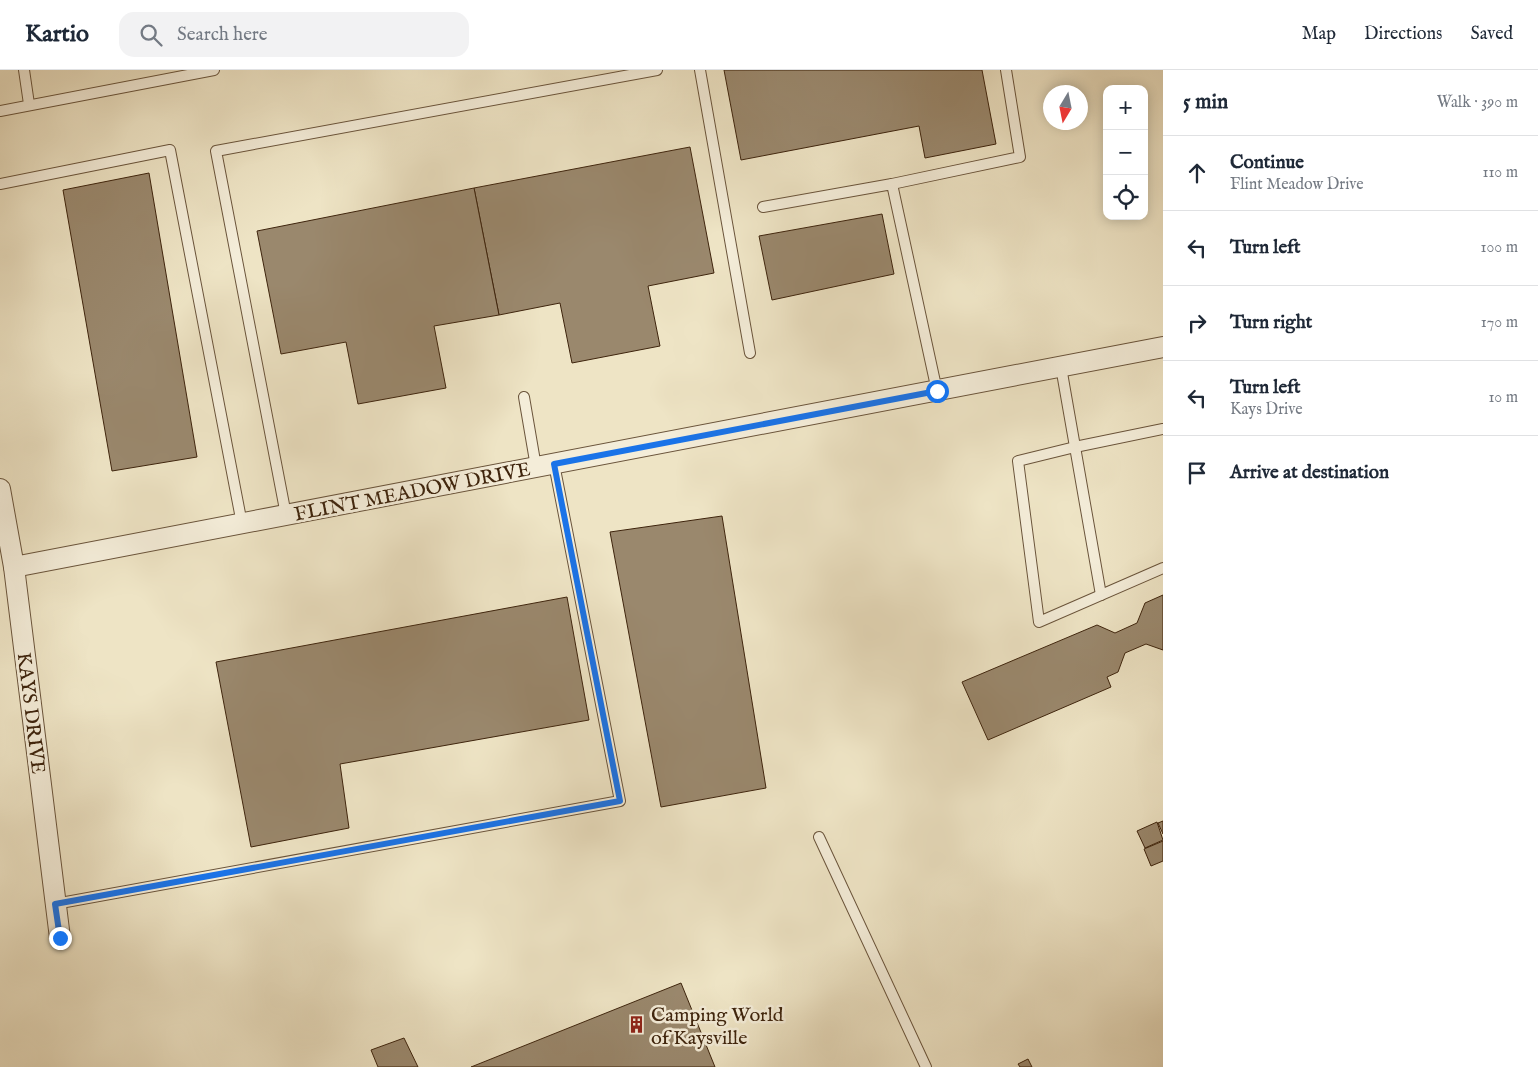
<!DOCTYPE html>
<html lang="en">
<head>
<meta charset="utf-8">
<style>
	body { margin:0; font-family:"IM FELL English",serif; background:#f2f2f3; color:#1f2937 }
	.controls { position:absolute; right:15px; top:15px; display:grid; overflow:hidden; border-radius:10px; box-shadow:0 2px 12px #0003 }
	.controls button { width:45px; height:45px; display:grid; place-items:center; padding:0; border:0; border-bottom:1px solid #e0e1e3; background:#fff; color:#1f2937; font:25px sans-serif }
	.compass { position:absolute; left:1043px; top:15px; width:45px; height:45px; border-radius:50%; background:#fff; box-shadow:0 2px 12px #0003; rotate:190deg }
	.stop { position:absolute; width:15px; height:15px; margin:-11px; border:4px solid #1a73e8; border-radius:50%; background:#fff }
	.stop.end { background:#1a73e8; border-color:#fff; box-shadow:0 1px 5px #0008 }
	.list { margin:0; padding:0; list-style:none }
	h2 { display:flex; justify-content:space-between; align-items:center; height:65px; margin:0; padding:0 20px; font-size:21px }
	h2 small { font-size:16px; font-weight:400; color:#747a83 }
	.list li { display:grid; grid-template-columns:32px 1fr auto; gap:15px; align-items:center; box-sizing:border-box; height:75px; padding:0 20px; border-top:1px solid #e0e1e3 }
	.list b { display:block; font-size:19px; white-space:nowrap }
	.list p { margin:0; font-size:16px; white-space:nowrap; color:#747a83 }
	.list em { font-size:16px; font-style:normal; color:#747a83 }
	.icon { flex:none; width:28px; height:28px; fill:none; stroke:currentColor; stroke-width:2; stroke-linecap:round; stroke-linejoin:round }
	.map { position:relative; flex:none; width:1163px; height:997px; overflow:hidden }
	header { display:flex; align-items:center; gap:30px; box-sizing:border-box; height:70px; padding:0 25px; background:#fff; border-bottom:1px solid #e0e1e3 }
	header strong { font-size:24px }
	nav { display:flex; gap:28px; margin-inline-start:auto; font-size:18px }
	.search { width:350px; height:45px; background:#f2f2f3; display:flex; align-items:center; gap:12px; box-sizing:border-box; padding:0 18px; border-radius:15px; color:#747a83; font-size:19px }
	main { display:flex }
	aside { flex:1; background:#fff }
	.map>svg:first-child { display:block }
	.building { fill:#9a886d; stroke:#3e240d }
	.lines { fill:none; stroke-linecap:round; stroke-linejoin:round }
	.lane-casing { stroke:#6a543b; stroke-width:12 }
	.street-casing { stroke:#6a543b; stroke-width:22 }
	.lane { stroke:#f4edd9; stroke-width:10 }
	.street { stroke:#f4edd9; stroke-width:20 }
	.route { stroke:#1a73e8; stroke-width:6 }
	.labels { text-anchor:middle; stroke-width:5; stroke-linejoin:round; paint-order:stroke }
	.street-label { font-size:20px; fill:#3e240d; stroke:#f4edd9 }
	.poi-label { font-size:20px; fill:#3e240d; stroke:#f4edd9; text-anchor:start }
</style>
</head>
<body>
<header>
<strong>Kartio</strong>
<div class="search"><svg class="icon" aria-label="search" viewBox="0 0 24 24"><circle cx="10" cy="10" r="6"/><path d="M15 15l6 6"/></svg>Search here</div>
<nav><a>Map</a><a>Directions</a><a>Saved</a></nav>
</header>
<main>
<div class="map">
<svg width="1163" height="997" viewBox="0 0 1163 997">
	<rect width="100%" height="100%" fill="#eee4c5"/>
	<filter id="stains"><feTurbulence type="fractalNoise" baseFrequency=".004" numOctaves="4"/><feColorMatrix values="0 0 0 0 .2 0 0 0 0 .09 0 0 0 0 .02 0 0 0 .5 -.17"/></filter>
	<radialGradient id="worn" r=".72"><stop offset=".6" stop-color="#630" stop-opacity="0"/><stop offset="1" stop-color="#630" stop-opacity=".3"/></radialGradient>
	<!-- building -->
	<g class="building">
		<path d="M724 0H982L996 74 925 88 919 56 741 90Z"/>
		<path d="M690 77 714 203 648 216 660 276 572 293 560 233 499 245 474 118Z"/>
		<path d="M149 103 197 387 112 401 63 120Z"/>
		<path d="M474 118 499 245 434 256 446 318 358 334 346 272 281 284 257 161Z"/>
		<path d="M882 144 894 204 772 230 759 166Z"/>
		<path d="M722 446 766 718 661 737 610 462Z"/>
		<path d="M1163 525V580L1146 574 1125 583 1118 602 1107 607 1111 617 988 670 962 612 1097 555 1115 563 1137 553 1145 533Z"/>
		<path d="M567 527 589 650 340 694 349 758 251 777 216 592Z"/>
		<path d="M1163 751V764L1158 753Z"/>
		<path d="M1157 752 1163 770 1145 778 1137 761Z"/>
		<path d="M1163 771V791L1151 796 1144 779Z"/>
		<path d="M681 913 715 997H471Z"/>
		<path d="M404 968 418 997H378L371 980Z"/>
		<path d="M1028 989 1032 997H1020L1018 994Z"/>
	</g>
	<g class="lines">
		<defs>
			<g id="lane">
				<path d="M24 0 29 34"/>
				<path d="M700 0 750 283"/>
				<path d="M0 41 214 0"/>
				<path d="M0 114 170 80 242 454"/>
				<path d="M892 114 1020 87 1006 0"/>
				<path d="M763 137 892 114 937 321"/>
				<path d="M1061 297 1101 525"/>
				<path d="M524 327 536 397"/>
				<path d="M1163 359 1075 377 1018 391 1039 552 1163 498"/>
				<path d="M286 445 216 81 657 0"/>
				<path d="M819 767 926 997"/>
				<path d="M55 834 620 731 554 394"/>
			</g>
			<g id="street">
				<path d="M0 419 14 497 60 868"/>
				<path d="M14 497 1163 277"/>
			</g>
		</defs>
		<!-- lane casing -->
		<use href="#lane" class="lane-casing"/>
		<!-- street casing -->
		<use href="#street" class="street-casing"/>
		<!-- lane -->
		<use href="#lane" class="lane"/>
		<!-- street -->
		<use href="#street" class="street"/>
	</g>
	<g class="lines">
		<!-- route -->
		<path class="route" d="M60 868 55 834 620 731 554 394 937 321"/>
	</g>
	<!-- icons -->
	<defs>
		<symbol id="building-bare" viewBox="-9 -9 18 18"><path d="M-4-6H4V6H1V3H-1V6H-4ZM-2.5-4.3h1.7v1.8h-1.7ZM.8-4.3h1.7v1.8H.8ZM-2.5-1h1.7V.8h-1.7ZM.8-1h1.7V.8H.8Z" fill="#8f2418" stroke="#f4edd9" stroke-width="2.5" paint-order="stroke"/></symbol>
	</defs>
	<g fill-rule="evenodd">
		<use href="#building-bare" x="624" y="942" width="25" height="25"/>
	</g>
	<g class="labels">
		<!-- street labels -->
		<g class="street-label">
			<text transform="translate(412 421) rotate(-11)" y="7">FLINT MEADOW DRIVE</text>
			<text transform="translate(32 643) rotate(83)" y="7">KAYS DRIVE</text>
		</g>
		<!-- poi labels -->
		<g class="poi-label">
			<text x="651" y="951">Camping World<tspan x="651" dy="23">of Kaysville</tspan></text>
		</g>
	</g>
	<rect width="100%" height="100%" filter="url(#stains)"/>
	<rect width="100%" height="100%" fill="url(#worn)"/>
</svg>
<div class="controls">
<button>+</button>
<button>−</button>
<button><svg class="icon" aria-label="locate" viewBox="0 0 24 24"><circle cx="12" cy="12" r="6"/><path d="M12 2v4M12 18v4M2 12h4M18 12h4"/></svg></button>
</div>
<svg class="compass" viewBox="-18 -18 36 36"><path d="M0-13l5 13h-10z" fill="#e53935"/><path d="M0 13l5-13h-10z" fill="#747a83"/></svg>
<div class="stop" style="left:937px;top:321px"></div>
<div class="stop end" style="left:60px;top:868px"></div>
</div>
<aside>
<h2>5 min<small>Walk · 390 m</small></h2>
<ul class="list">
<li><svg class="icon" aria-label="ahead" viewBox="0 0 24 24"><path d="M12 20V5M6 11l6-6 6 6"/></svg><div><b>Continue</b><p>Flint Meadow Drive</p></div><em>110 m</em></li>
<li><svg class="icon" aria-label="left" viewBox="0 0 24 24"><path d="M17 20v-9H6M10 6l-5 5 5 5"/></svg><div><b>Turn left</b></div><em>100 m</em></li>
<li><svg class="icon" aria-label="right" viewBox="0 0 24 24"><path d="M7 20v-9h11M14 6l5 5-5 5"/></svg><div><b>Turn right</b></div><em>170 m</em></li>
<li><svg class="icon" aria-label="left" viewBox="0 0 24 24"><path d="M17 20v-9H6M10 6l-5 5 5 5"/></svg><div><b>Turn left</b><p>Kays Drive</p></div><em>10 m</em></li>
<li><svg class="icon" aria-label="arrive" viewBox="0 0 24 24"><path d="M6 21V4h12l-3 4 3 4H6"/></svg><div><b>Arrive at destination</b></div></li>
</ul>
</aside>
</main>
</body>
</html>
